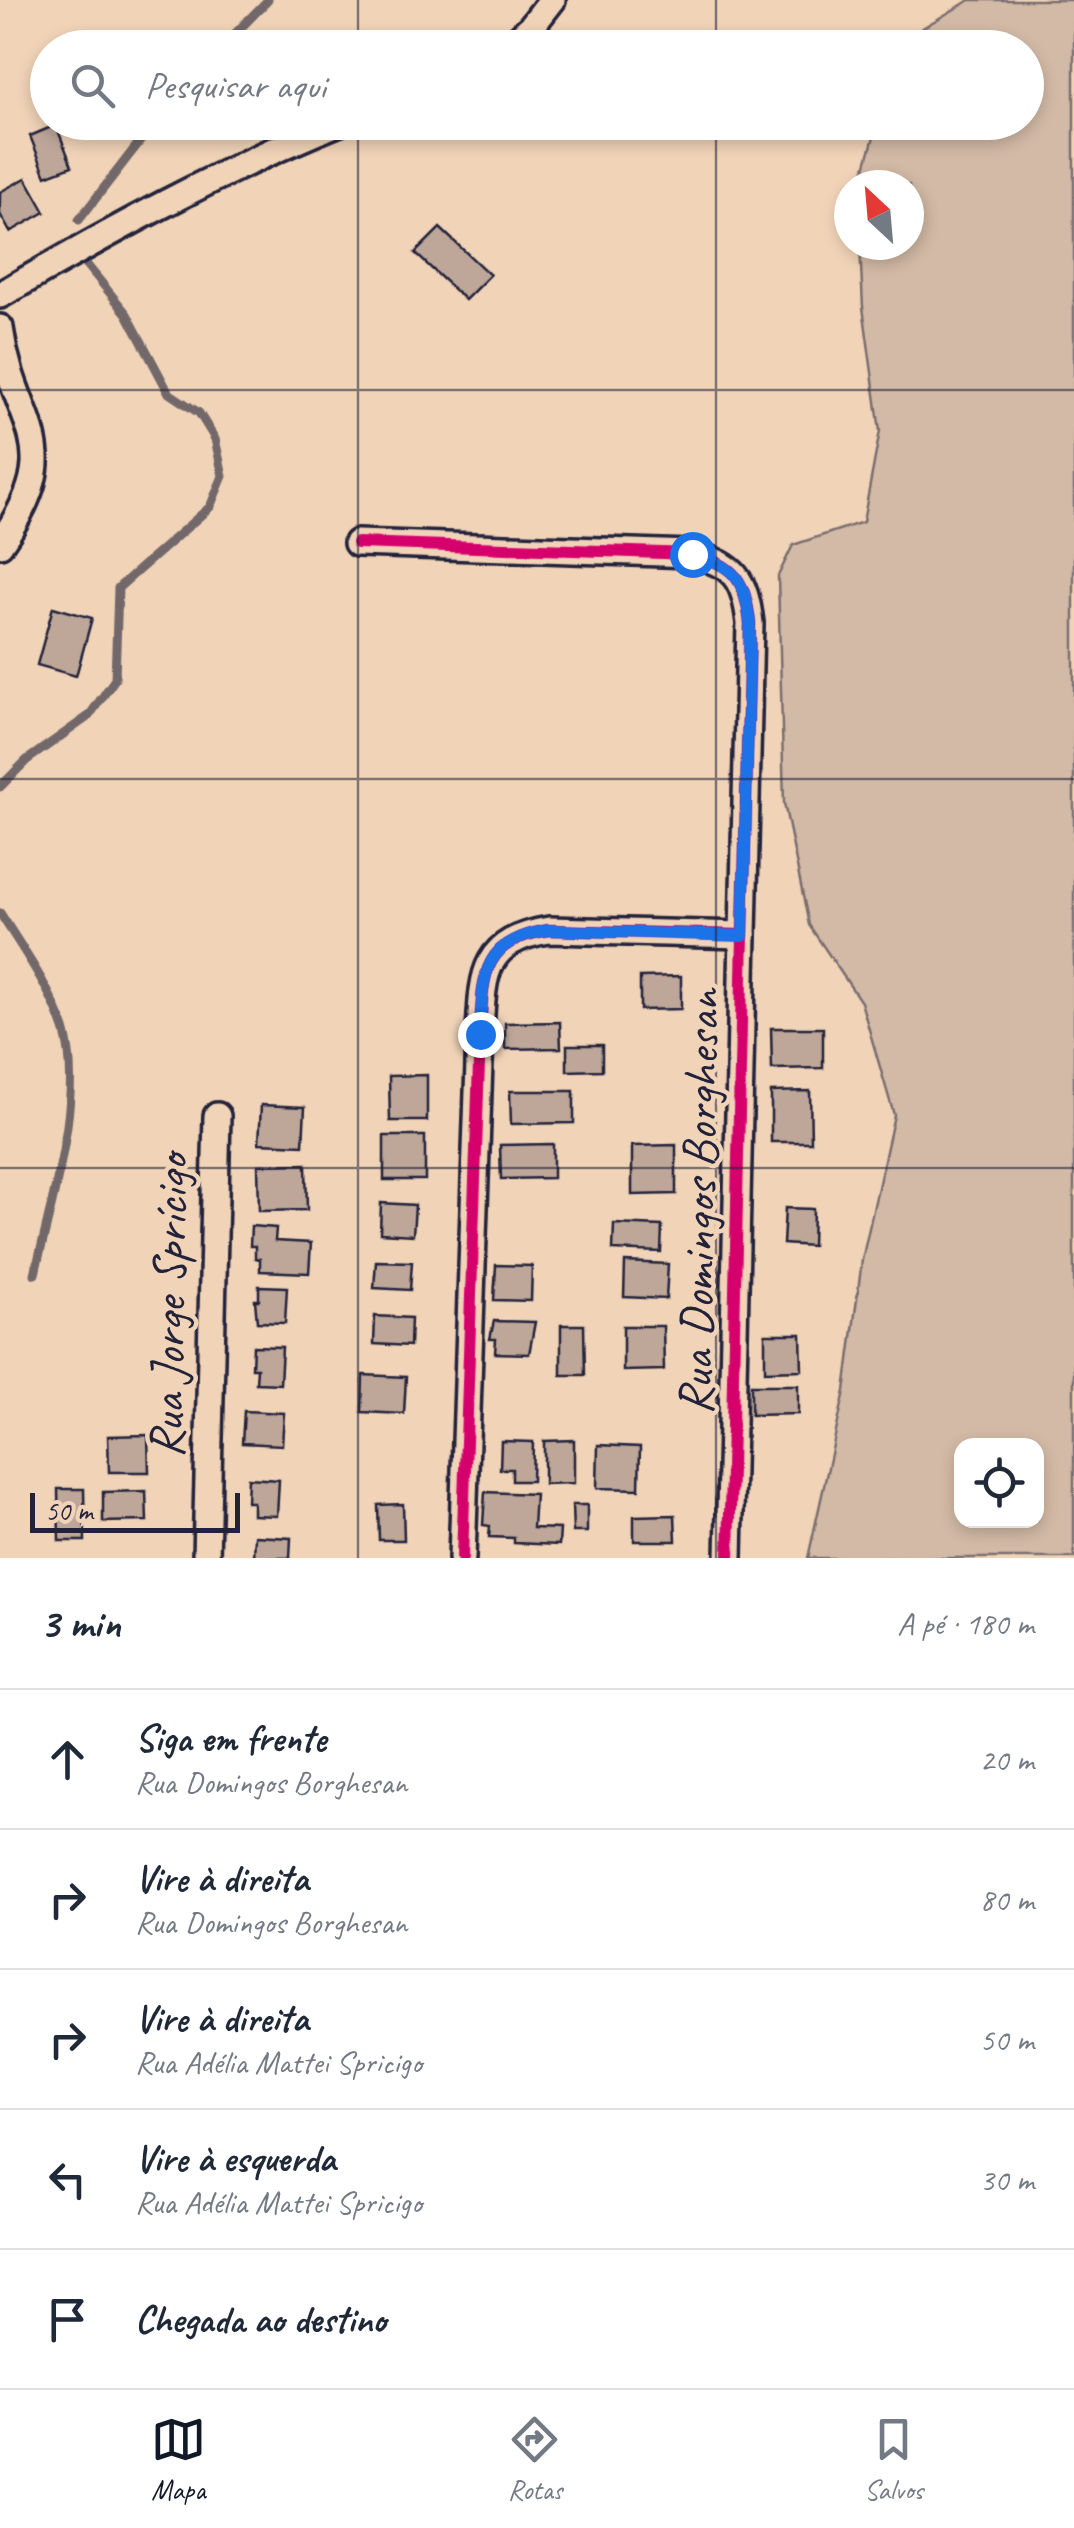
<!DOCTYPE html>
<html lang="pt">
<head>
<meta charset="utf-8">
<style>
	body { margin:0; font-family:Caveat,sans-serif; background:#f6f6f7; color:#1f2937 }
	.controls { position:absolute; right:30px; bottom:30px; display:grid; overflow:hidden; border-radius:20px; box-shadow:0 5px 15px #0003 }
	.controls button { width:90px; height:90px; display:grid; place-items:center; padding:0; border:0; border-bottom:2px solid #e0e1e3; background:#fff; color:#1f2937; font:50px sans-serif }
	.compass { position:absolute; left:834px; top:170px; width:90px; height:90px; border-radius:50%; background:#fff; box-shadow:0 5px 15px #0003; rotate:334deg }
	.scale { position:absolute; left:30px; bottom:25px; width:210px; box-sizing:border-box; padding-left:10px; border:5px solid #22223b; border-top:0; font-size:28px; line-height:35px; white-space:nowrap; color:#22223b; -webkit-text-stroke:8px #f1d4b8; paint-order:stroke }
	.stop { position:absolute; width:30px; height:30px; margin:-22px; border:8px solid #1a73e8; border-radius:50%; background:#fff }
	.stop.end { background:#1a73e8; border-color:#fff; box-shadow:0 2px 10px #0008 }
	.list { margin:0; padding:0; list-style:none }
	h2 { display:flex; justify-content:space-between; align-items:center; height:130px; margin:0; padding:0 40px; font-size:42px }
	h2 small { font-size:32px; font-weight:400; color:#747a83 }
	.list li { display:grid; grid-template-columns:65px 1fr auto; gap:30px; align-items:center; box-sizing:border-box; height:140px; padding:0 40px; border-top:2px solid #e0e1e3 }
	.list b { display:block; font-size:38px; white-space:nowrap }
	.list p { margin:0; font-size:32px; white-space:nowrap; color:#747a83 }
	.list em { font-size:32px; font-style:normal; color:#747a83 }
	.icon { flex:none; width:55px; height:55px; fill:none; stroke:currentColor; stroke-width:2; stroke-linecap:round; stroke-linejoin:round }
	.map { position:relative; flex:none; width:1074px; height:1558px; overflow:hidden }
	.search { position:absolute; background:#fff; box-shadow:0 5px 15px #0003; left:30px; right:30px; top:30px; height:110px; display:flex; align-items:center; gap:25px; box-sizing:border-box; padding:0 35px; border-radius:55px; color:#747a83; font-size:38px }
	.sheet { height:830px; background:#fff }
	nav { display:flex; justify-content:space-around; align-items:center; box-sizing:border-box; height:140px; border-top:2px solid #e0e1e3; background:#fff; font-size:28px; color:#747a83 }
	nav a { display:grid; justify-items:center; gap:5px }
	nav .on { color:#111827 }
	.map>svg:first-child { display:block }
	.green { fill:#d3baa6; stroke:#7a6e70; stroke-width:2.5; fill-rule:evenodd }
	.lines { fill:none; stroke-linecap:round; stroke-linejoin:round }
	.stream { stroke:#72676b; stroke-width:9 }
	.building { fill:#bea799; stroke:#22223b; stroke-width:2.5 }
	.minor-casing { stroke:#22223b; stroke-width:32 }
	.minor { stroke:#f1d4b8; stroke-width:25 }
	.cycleway-casing { stroke:#f1d4b8; stroke-width:19 }
	.cycleway { stroke:#d6006c; stroke-width:12 }
	.route { stroke:#1a73e8; stroke-width:12 }
	.grid { fill:none; stroke:#22223b; stroke-width:2.5; stroke-opacity:0.55 }
	.labels { text-anchor:middle; stroke-width:9; stroke-linejoin:round; paint-order:stroke }
	.street-label { font-size:50px; fill:#22223b; stroke:#f1d4b8 }
</style>
</head>
<body>
<div class="map">
<svg width="1074" height="1558" viewBox="0 0 1074 1558">
	<rect width="100%" height="100%" fill="#f1d4b8"/>
	<filter id="ink" filterUnits="userSpaceOnUse"><feTurbulence type="fractalNoise" baseFrequency=".01" numOctaves="2"/><feDisplacementMap in="SourceGraphic" scale="20" xChannelSelector="R" yChannelSelector="G"/><feConvolveMatrix kernelMatrix="1 2 1 2 8 2 1 2 1" color-interpolation-filters="sRGB"/></filter>
	<g filter="url(#ink)">
		<!-- green -->
		<path class="green" d="M970 0H1074V1558H808L845 1391 862 1260 894 1115 861 1002 809 925 784 803 778 576 793 545 863 522 880 431 863 307 860 245H909V185H860L878 123 1026 122V48L900 47 902 40ZM962 1446H1036V1520H962Z"/>
		<g class="lines">
			<!-- stream -->
			<g class="stream">
				<path d="M221 48 268 0"/>
				<path d="M79 220 155 122"/>
				<path d="M0 787 27 760 89 716 115 679 118 588 210 507 223 476 215 439 199 413 169 393 127 314 87 265"/>
				<path d="M0 913C23 950 50 987 64 1029 85 1095 50 1207 35 1274"/>
			</g>
		</g>
		<!-- building -->
		<g class="building">
			<path d="M56 125 72 166 46 176 30 136Z"/>
			<path d="M26 178 45 212 10 232 0 214V192Z"/>
			<path d="M440 228 490 275 465 300 415 253Z"/>
			<path d="M53 607 92 618 76 676 37 665Z"/>
			<path d="M681 976V1009L640 1010V977Z"/>
			<path d="M560 1022 561 1048 505 1049V1023Z"/>
			<path d="M771 1028H823V1068L772 1069Z"/>
			<path d="M567 1045H602V1070L567 1071Z"/>
			<path d="M427 1075V1121H390L389 1076Z"/>
			<path d="M510 1091H574V1123L511 1124Z"/>
			<path d="M810 1091 811 1142H771V1092Z"/>
			<path d="M261 1105 305 1107 303 1145 259 1143Z"/>
			<rect x="384" y="1136" width="41" height="44"/>
			<path d="M553 1144V1178L501 1179 500 1145Z"/>
			<path d="M676 1145V1194L632 1195V1146Z"/>
			<path d="M306 1164 307 1210 259 1211 258 1165Z"/>
			<path d="M381 1203 415 1205 413 1235 380 1233Z"/>
			<path d="M785 1208 813 1209 812 1246 783 1244Z"/>
			<path d="M614 1224 662 1226 661 1252 613 1250Z"/>
			<path d="M251 1226 276 1228 275 1241 311 1243 309 1273 260 1271V1259L255 1258V1246H250Z"/>
			<path d="M376 1261 412 1262 410 1290 374 1288Z"/>
			<path d="M625 1262 668 1264 666 1299 624 1297Z"/>
			<path d="M496 1265 532 1266 531 1301 494 1300Z"/>
			<path d="M259 1286 287 1287 285 1323 257 1322 255 1300H259Z"/>
			<path d="M375 1316 411 1318 410 1346 374 1344Z"/>
			<path d="M494 1321 535 1322 529 1354 495 1353 496 1339H490Z"/>
			<path d="M561 1325H584L585 1375H561Z"/>
			<path d="M623 1326H663L664 1370 623 1371Z"/>
			<path d="M765 1334H801L802 1370 765 1371Z"/>
			<path d="M253 1346 282 1347 280 1384 256 1383 257 1368H252Z"/>
			<path d="M363 1375 406 1377 404 1414 362 1412Z"/>
			<path d="M751 1385H798V1414L751 1415Z"/>
			<path d="M244 1411 284 1413 282 1445 242 1443Z"/>
			<path d="M148 1435 149 1472H109L108 1436Z"/>
			<path d="M574 1440V1483L544 1484V1441Z"/>
			<path d="M501 1441 533 1442 532 1481H512V1469H500Z"/>
			<path d="M598 1445 640 1447 639 1489 597 1488Z"/>
			<path d="M248 1478 279 1480 277 1516 253 1515V1502H247Z"/>
			<path d="M58 1489H84L85 1541H59Z"/>
			<path d="M146 1491 147 1521 103 1522V1492Z"/>
			<path d="M485 1492 535 1494 533 1528 560 1529 559 1545 514 1543V1538L489 1537 490 1526 483 1525Z"/>
			<path d="M403 1504 404 1540H379L378 1505Z"/>
			<path d="M572 1505H587V1532H573Z"/>
			<path d="M675 1515 676 1541H634V1516Z"/>
			<path d="M255 1536 291 1538 290 1558H254Z"/>
		</g>
		<g class="lines">
			<defs>
				<g id="minor">
					<path d="M508 48 531 27 552 0"/>
					<path d="M0 295C111 231 221 170 340 122"/>
					<path d="M0 328C13 428 72 442 0 544"/>
					<path d="M357 543 692 554C735 564 745 580 750 623L729 1558"/>
					<path d="M206 1558 217 1116"/>
					<path d="M462 1558 480 1034C483 975 481 941 549 930L743 935"/>
				</g>
			</defs>
			<!-- minor casing -->
			<use href="#minor" class="minor-casing"/>
			<!-- minor -->
			<use href="#minor" class="minor"/>
			<defs>
				<g id="cycleway">
					<path d="M357 543 692 554C735 564 745 580 750 623L729 1558"/>
					<path d="M462 1558 480 1034C483 975 481 941 549 930L743 935"/>
				</g>
			</defs>
			<!-- cycleway casing -->
			<use href="#cycleway" class="cycleway-casing"/>
			<!-- cycleway -->
			<use href="#cycleway" class="cycleway"/>
		</g>
	</g>
	<g class="lines" filter="url(#ink)">
		<!-- route -->
		<path class="route" d="M480 1034C483 975 481 941 548 930L743 936 750 623C745 580 735 565 692 554"/>
	</g>
	<!-- grid -->
	<path class="grid" d="M358 0V48M716 0V48M358 122V1558M716 122V1558M0 390H1074M0 779H1074M0 1168H1074"/>
	<g class="labels">
		<!-- street labels -->
		<g class="street-label">
			<text transform="translate(697 1202) rotate(-89)" y="18">Rua Domingos Borghesan</text>
			<text transform="translate(167 1306) rotate(-89)" y="18">Rua Jorge Sprícigo</text>
		</g>
	</g>
</svg>
<div class="controls">
<button><svg class="icon" aria-label="locate" viewBox="0 0 24 24"><circle cx="12" cy="12" r="6"/><path d="M12 2v4M12 18v4M2 12h4M18 12h4"/></svg></button>
</div>
<svg class="compass" viewBox="-18 -18 36 36"><path d="M0-13l5 13h-10z" fill="#e53935"/><path d="M0 13l5-13h-10z" fill="#747a83"/></svg>
<div class="scale">50 m</div>
<div class="stop" style="left:692px;top:554px"></div>
<div class="stop end" style="left:480px;top:1034px"></div>
<div class="search"><svg class="icon" aria-label="search" viewBox="0 0 24 24"><circle cx="10" cy="10" r="6"/><path d="M15 15l6 6"/></svg>Pesquisar aqui</div>
</div>
<section class="sheet">
<h2>3 min<small>A pé · 180 m</small></h2>
<ul class="list">
<li><svg class="icon" aria-label="ahead" viewBox="0 0 24 24"><path d="M12 20V5M6 11l6-6 6 6"/></svg><div><b>Siga em frente</b><p>Rua Domingos Borghesan</p></div><em>20 m</em></li>
<li><svg class="icon" aria-label="right" viewBox="0 0 24 24"><path d="M7 20v-9h11M14 6l5 5-5 5"/></svg><div><b>Vire à direita</b><p>Rua Domingos Borghesan</p></div><em>80 m</em></li>
<li><svg class="icon" aria-label="right" viewBox="0 0 24 24"><path d="M7 20v-9h11M14 6l5 5-5 5"/></svg><div><b>Vire à direita</b><p>Rua Adélia Mattei Spricigo</p></div><em>50 m</em></li>
<li><svg class="icon" aria-label="left" viewBox="0 0 24 24"><path d="M17 20v-9H6M10 6l-5 5 5 5"/></svg><div><b>Vire à esquerda</b><p>Rua Adélia Mattei Spricigo</p></div><em>30 m</em></li>
<li><svg class="icon" aria-label="arrive" viewBox="0 0 24 24"><path d="M6 21V4h12l-3 4 3 4H6"/></svg><div><b>Chegada ao destino</b></div></li>
</ul>
</section>
<nav>
<a class="on"><svg class="icon" aria-label="map" viewBox="0 0 24 24"><path d="M3 6l6-2 6 2 6-2v14l-6 2-6-2-6 2zM9 4v14M15 6v14"/></svg>Mapa</a>
<a><svg class="icon" aria-label="directions" viewBox="0 0 24 24"><path d="M12 3l9 9-9 9-9-9zM9 14v-3h6M13 9l2 2-2 2"/></svg>Rotas</a>
<a><svg class="icon" aria-label="saved" viewBox="0 0 24 24"><path d="M7 4h10v16l-5-4-5 4z"/></svg>Salvos</a>
</nav>
</body>
</html>
